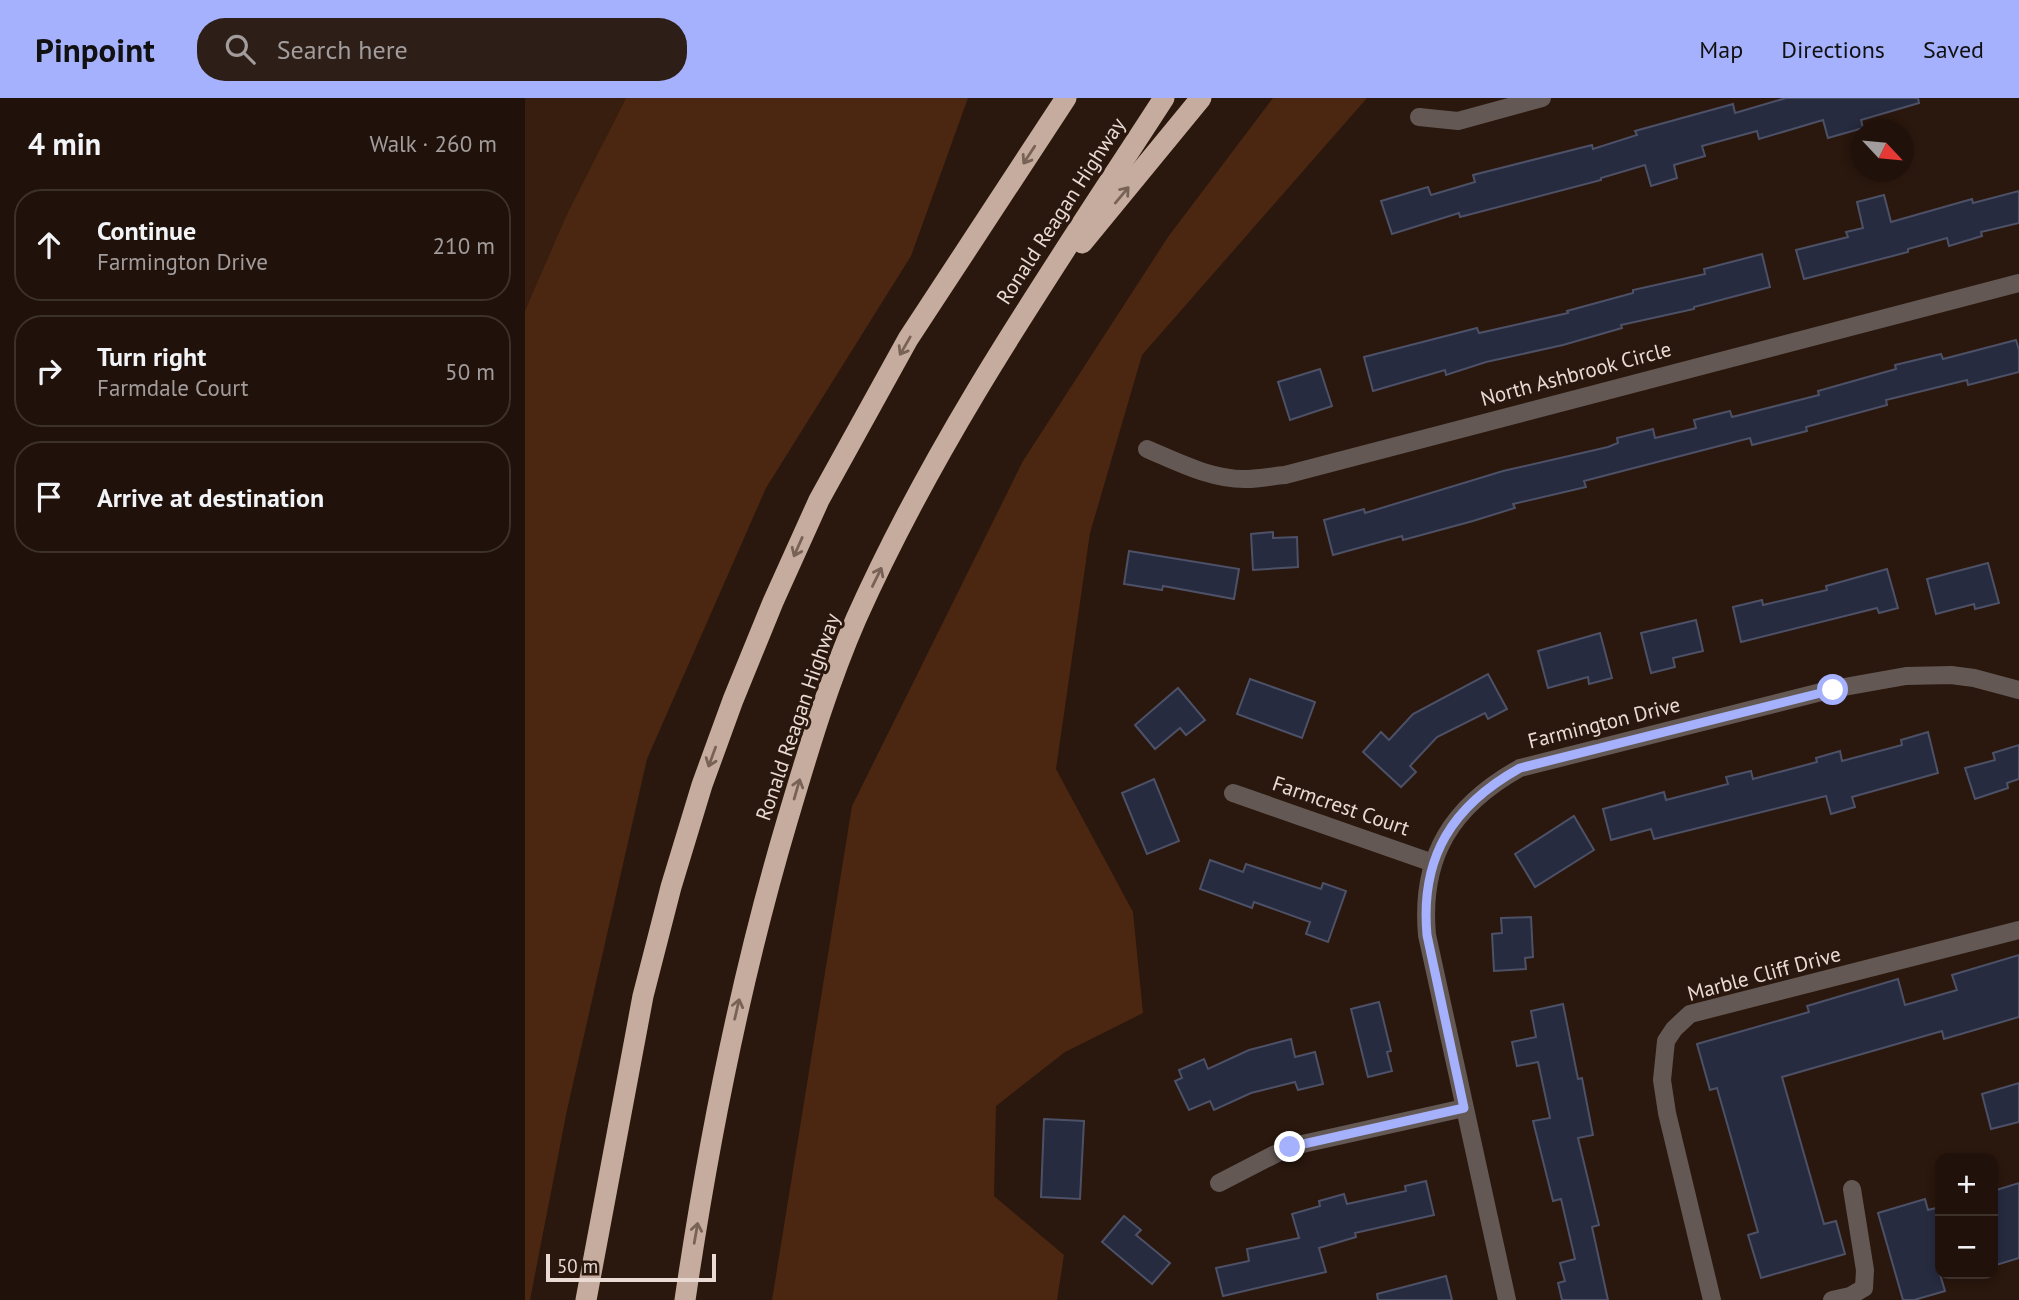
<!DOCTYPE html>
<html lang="en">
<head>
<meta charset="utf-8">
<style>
	body { margin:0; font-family:"PT Sans",sans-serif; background:#2d1f18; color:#f1f3f6 }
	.controls { position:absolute; right:21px; bottom:21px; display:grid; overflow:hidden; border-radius:14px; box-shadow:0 4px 10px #0003 }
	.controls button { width:63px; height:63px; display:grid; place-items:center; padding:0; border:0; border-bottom:2px solid #3d312b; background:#20110a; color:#f1f3f6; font:35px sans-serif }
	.compass { position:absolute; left:1326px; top:21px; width:63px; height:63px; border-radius:50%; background:#20110a; box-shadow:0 4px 10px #0003; rotate:116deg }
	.scale { position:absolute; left:21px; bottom:18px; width:170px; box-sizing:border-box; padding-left:7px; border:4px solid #e9dbd4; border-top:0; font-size:19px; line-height:24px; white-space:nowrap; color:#e9dbd4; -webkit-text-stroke:5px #2a170d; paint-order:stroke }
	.stop { position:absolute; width:21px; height:21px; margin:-16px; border:5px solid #a5b1fc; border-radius:50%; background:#fff }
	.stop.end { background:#a5b1fc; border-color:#fff; box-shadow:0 2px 7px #0008 }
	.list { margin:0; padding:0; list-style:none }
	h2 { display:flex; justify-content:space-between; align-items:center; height:91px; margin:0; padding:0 28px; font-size:30px }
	h2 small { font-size:23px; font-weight:400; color:#a29d9c }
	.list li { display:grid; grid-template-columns:46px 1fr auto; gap:21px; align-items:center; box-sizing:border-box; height:112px; margin:0 14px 14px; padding:0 14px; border:2px solid #3d312b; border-radius:28px }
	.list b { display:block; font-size:26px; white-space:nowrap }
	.list p { margin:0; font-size:23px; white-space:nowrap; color:#a29d9c }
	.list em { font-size:23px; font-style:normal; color:#a29d9c }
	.icon { flex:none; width:38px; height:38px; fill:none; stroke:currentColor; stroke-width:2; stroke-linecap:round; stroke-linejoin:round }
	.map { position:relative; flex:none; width:1494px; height:1202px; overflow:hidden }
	header { display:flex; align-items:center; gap:42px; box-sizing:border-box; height:98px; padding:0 35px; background:#a5b1fc; color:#111 }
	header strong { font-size:33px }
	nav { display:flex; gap:38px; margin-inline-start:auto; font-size:24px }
	.search { width:490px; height:63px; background:#2d1f18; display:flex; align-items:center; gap:18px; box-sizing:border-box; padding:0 24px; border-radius:28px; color:#a29d9c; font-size:26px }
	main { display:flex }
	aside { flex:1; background:#20110a }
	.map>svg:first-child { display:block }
	.built { fill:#371e0f }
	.green { fill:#4b2712 }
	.building { fill:#272b3f; stroke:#4d5167; stroke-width:2 }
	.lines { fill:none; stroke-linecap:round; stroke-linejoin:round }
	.minor { stroke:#635853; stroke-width:18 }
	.highway { stroke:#c6ac9e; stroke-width:21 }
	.oneway { stroke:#786256 }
	.route { stroke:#a5b1fc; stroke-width:9 }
	.labels { text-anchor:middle; stroke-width:6; stroke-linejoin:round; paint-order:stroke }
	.street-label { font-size:21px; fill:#e9dbd4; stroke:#2a170d }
</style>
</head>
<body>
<header>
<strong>Pinpoint</strong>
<div class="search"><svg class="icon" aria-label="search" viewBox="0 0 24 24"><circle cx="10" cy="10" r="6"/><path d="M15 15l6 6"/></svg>Search here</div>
<nav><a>Map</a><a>Directions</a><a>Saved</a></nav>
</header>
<main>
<aside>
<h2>4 min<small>Walk · 260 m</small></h2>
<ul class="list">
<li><svg class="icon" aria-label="ahead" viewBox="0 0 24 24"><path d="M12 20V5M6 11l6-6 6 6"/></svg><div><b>Continue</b><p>Farmington Drive</p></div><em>210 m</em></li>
<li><svg class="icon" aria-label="right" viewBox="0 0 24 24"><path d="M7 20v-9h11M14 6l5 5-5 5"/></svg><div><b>Turn right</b><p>Farmdale Court</p></div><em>50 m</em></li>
<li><svg class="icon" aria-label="arrive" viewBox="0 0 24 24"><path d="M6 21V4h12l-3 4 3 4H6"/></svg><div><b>Arrive at destination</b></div></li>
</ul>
</aside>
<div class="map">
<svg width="1494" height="1202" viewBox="0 0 1494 1202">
	<rect width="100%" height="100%" fill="#2a170d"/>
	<!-- built -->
	<path class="built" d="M0 0H101L43 114 0 221Z"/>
	<!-- green -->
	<g class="green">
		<path d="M101 0H443L386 158 241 390 122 661 42 1012 5 1202H0V213L43 114Z"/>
		<path d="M748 0H842L617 257 565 435 531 671 608 814 618 915 540 954 471 1008 469 1098 539 1157 532 1202H247L327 708 498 363 643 139Z"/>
	</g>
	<!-- building -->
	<g class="building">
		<path d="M1261 0H1393L1394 5 1336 22 1338 30 1303 40 1298 22 1234 41 1232 33 1177 48 1180 58 1149 67 1152 80 1126 88 1120 67 1076 80V82L935 119 934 115 867 136 856 103 903 89 906 97 950 84 948 77 1067 47 1068 51 1112 37 1110 33 1208 6 1210 15Z"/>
		<path d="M1494 93V125L1456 134 1457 138 1424 148 1422 140 1383 151V154L1279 181 1271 152 1323 139 1321 134 1338 130 1332 104 1359 97 1366 124 1447 101 1448 105Z"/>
		<path d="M1237 156 1245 189 1169 209V211L1096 227 1097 230 1038 247 961 264 921 277 920 272 848 293 839 259 952 230 954 235 1043 215 1042 213 1108 195V192L1180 176 1179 171Z"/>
		<path d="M1491 242 1494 252V274L1443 287 1442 282 1361 302 1362 307 1281 329 1282 333 1227 347 1225 340 1136 363 1059 383 1061 389 988 406 990 410 948 423 878 442 877 438 808 457 799 422 839 411 840 415 978 373 1083 349 1093 345 1092 340 1128 331 1130 340 1171 330 1169 322 1205 313 1207 319 1294 297 1293 293 1371 271 1370 267 1416 256 1418 261Z"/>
		<path d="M795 271 807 308 765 322 753 284Z"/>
		<path d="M748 434V440L772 439 773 469 728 472 726 436Z"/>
		<path d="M604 453 714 471 709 501 638 488 637 492 599 486Z"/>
		<path d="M1463 465 1474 505 1450 511 1449 506 1411 516 1402 481Z"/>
		<path d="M1362 471 1373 510 1354 515 1352 510 1216 544 1208 509 1237 502 1238 507 1302 492 1301 488Z"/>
		<path d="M1171 522 1178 553 1148 560 1150 569 1126 575 1116 535Z"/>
		<path d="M1075 535 1087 580 1064 586 1063 579 1023 590 1013 553Z"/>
		<path d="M963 576 982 611 963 621 960 615 912 639 885 668 891 674 876 689 838 654 856 634 864 642 888 616Z"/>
		<path d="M725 581 790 604 777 640 712 616Z"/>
		<path d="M653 590 680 622 661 637 655 630 630 651 610 627Z"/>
		<path d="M1403 634 1413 675 1327 699 1330 709 1306 716 1301 698 1129 741 1126 731 1086 742 1078 711 1139 694 1141 702 1203 686 1201 679 1226 673 1228 681 1292 664 1291 660 1315 653 1317 663 1377 647 1376 642Z"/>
		<path d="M1494 647V681L1482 685 1483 690 1450 701 1440 670 1470 662 1468 655Z"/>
		<path d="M629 681 654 743 622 756 597 695Z"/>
		<path d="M1049 718 1069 752 1010 789 990 756Z"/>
		<path d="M685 762 718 774 721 766 796 791 798 785 821 793 803 844 781 836 785 824 729 804 727 810 675 791Z"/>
		<path d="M1006 819 1008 859 1000 860 1001 871 969 873 967 836 977 835 976 820Z"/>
		<path d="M1494 857V919L1419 941 1417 933 1257 979 1299 1126 1311 1123 1320 1156 1236 1180 1223 1137 1233 1134 1192 990 1185 992 1172 946 1284 914 1282 908 1373 881 1380 907 1432 892 1427 877Z"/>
		<path d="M854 904 866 953 862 954 867 973 843 979 826 911Z"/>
		<path d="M1038 906 1053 981 1057 980 1068 1037 1053 1040 1074 1127 1067 1129 1083 1202H1037L1033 1185 1040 1183 1035 1165 1050 1161 1036 1101 1028 1103 1008 1023 1025 1020 1013 964 992 968 987 944 1011 939 1006 913Z"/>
		<path d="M766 941 770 959 790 954 798 986 773 992 770 984 726 995 689 1012 685 1003 664 1012 650 983 657 980 654 972 679 961 683 971 724 952Z"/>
		<path d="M1494 985V1024L1466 1031 1457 996Z"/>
		<path d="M519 1021 559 1023 555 1101 516 1099Z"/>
		<path d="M901 1083 909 1117 830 1135 831 1139 794 1150 801 1174 698 1198 691 1170 724 1163 722 1151 774 1140 767 1116 795 1108 794 1103 819 1096 822 1106 881 1093 880 1088Z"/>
		<path d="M1494 1085V1160L1468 1168V1093Z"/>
		<path d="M1400 1101 1403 1112 1415 1109V1176L1420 1193 1389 1202H1378L1353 1115Z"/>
		<path d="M599 1118 616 1132 611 1137 645 1165 627 1186 577 1144Z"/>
		<path d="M921 1178 927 1202H853L852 1196Z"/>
	</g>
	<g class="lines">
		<!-- minor -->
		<g class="minor">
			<path d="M894 19 933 23 1017 0"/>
			<path d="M622 351C653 364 687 382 722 381 734 381 748 378 760 377L1494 185"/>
			<path d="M708 695 908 765"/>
			<path d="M694 1085 764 1049 939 1010"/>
			<path d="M982 1202 902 837C895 758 927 708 995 670L1308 591 1381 578 1426 577 1449 580 1494 592"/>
			<path d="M1187 1202 1142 1015 1137 982 1141 943 1149 931 1165 916 1494 832"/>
			<path d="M1307 1202 1325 1198 1339 1190 1340 1172 1327 1091"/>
		</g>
		<!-- highway -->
		<g class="highway">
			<path d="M557 145 676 0"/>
			<path d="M61 1202 118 898 146 789 177 687 208 602 248 504 294 402 383 241 541 0"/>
			<path d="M160 1202C184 1039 216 878 263 720 283 653 303 585 331 521 414 335 529 170 639 0"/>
		</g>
	</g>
	<!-- one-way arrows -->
	<defs><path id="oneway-shaft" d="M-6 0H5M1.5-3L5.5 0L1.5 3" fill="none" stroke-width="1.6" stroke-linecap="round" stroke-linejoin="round" transform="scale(1.75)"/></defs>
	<g class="oneway">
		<use href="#oneway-shaft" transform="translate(504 57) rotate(123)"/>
		<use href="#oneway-shaft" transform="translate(597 97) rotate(-50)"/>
		<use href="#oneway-shaft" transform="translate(380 248) rotate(120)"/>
		<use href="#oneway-shaft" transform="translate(273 449) rotate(114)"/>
		<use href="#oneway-shaft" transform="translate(352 479) rotate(-64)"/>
		<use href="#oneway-shaft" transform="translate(187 659) rotate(110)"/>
		<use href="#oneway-shaft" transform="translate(272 691) rotate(-74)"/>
		<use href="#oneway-shaft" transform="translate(212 911) rotate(-77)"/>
		<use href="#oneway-shaft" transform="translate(171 1135) rotate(-80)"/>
	</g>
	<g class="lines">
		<!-- route -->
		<path class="route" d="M765 1049 939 1010 902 837C895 759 927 708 995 670L1308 592"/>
	</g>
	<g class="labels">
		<!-- street labels -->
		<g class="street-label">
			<text transform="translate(536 113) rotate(-57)" y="7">Ronald Reagan Highway</text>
			<text transform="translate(1051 276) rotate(-15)" y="7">North Ashbrook Circle</text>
			<text transform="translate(273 619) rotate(-71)" y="7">Ronald Reagan Highway</text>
			<text transform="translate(1079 625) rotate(-14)" y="7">Farmington Drive</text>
			<text transform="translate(816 708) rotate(19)" y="7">Farmcrest Court</text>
			<text transform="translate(1239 876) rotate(-15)" y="7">Marble Cliff Drive</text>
		</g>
	</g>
</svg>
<div class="controls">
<button>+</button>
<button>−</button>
</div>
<svg class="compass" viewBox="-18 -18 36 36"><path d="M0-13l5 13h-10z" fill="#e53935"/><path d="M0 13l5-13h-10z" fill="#a29d9c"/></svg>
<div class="scale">50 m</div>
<div class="stop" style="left:1308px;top:592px"></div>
<div class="stop end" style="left:765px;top:1049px"></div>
</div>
</main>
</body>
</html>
